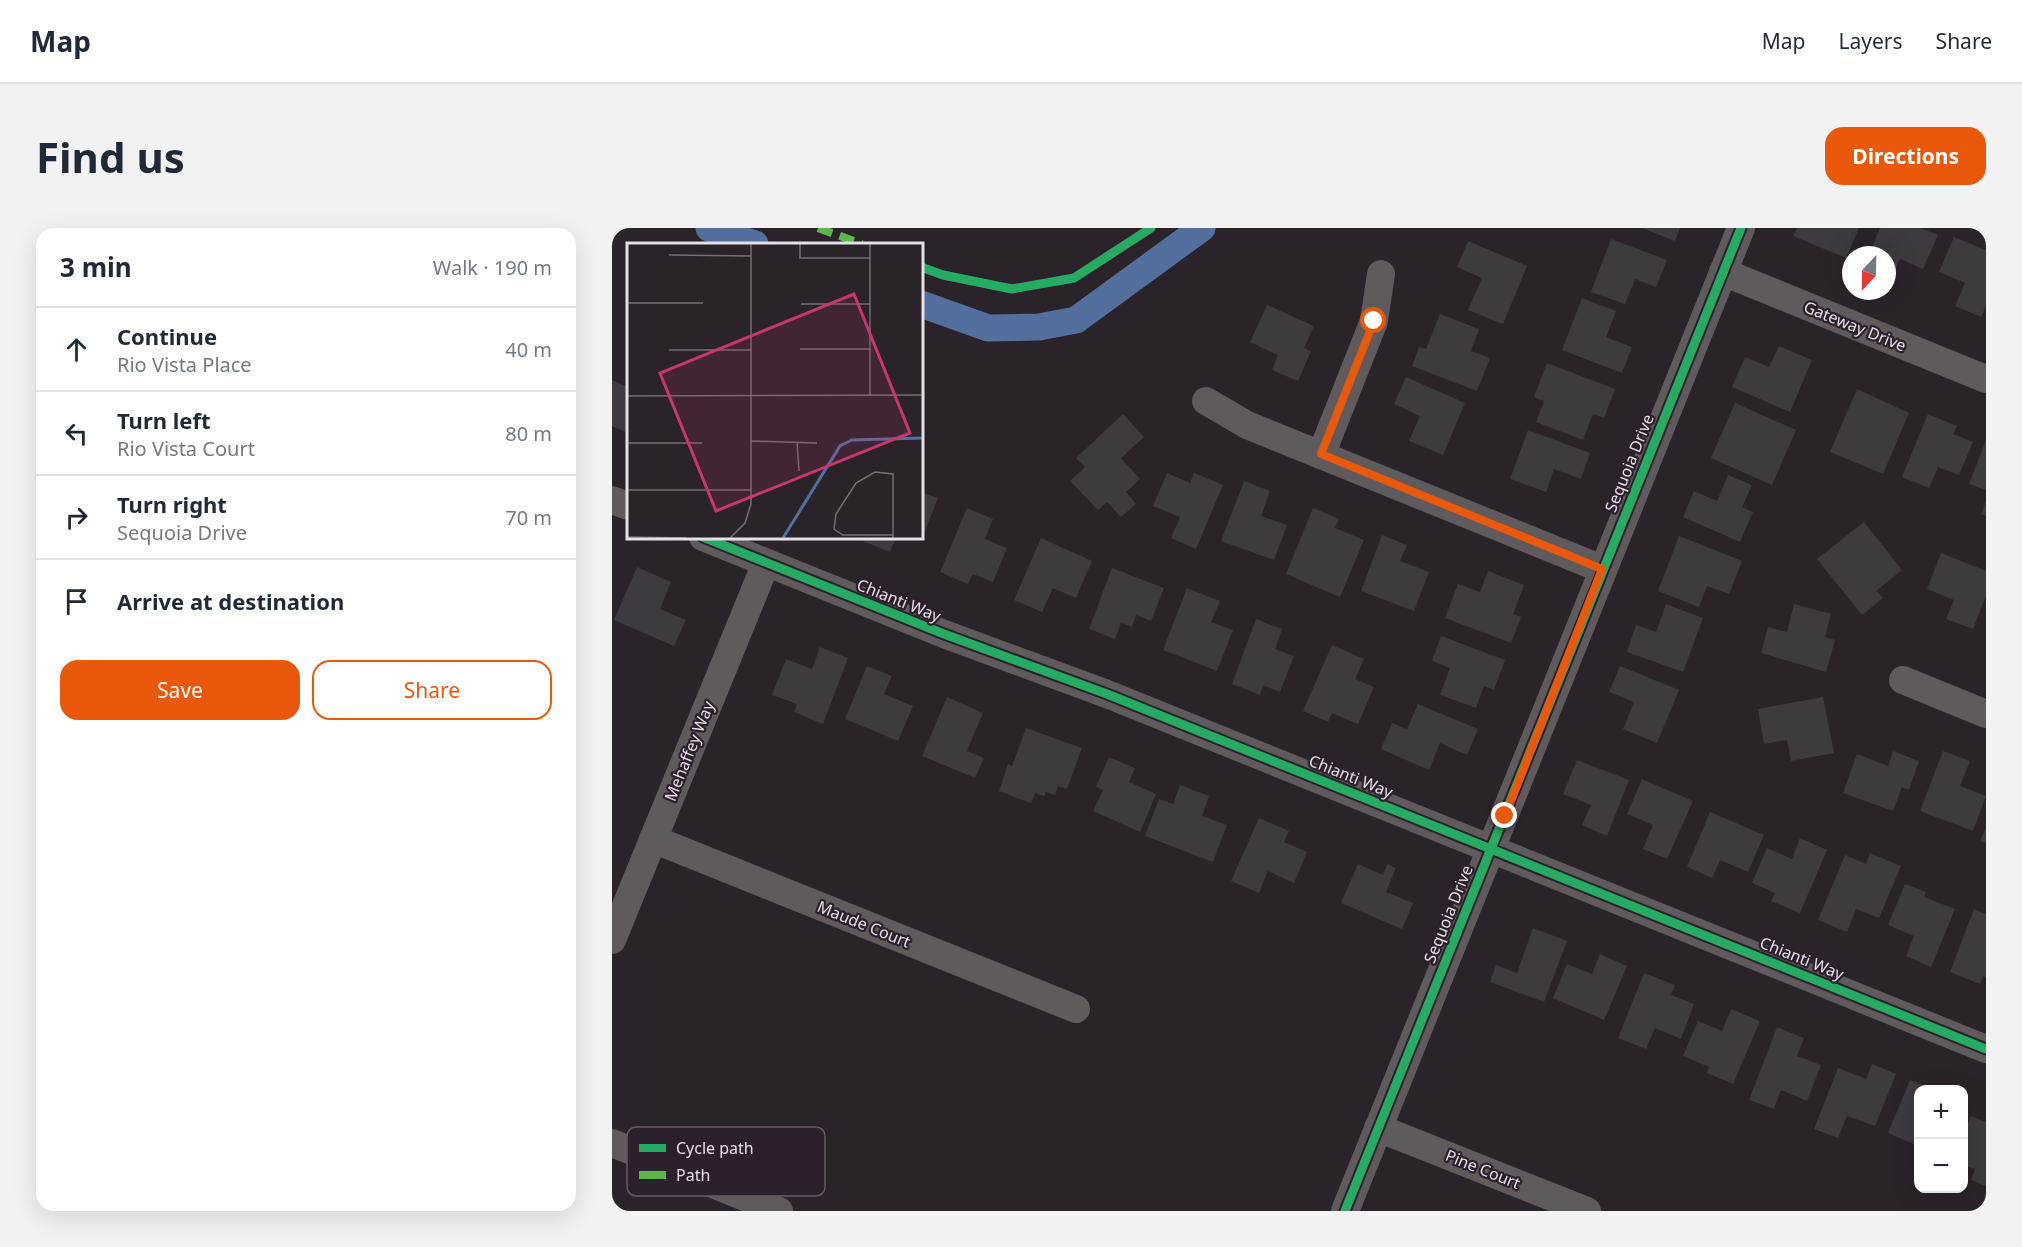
<!DOCTYPE html>
<html lang="en">
<head>
<meta charset="utf-8">
<style>
	body { margin:0; font-family:"Noto Sans",sans-serif; background:#f2f2f3; color:#1f2937 }
	.controls { position:absolute; right:18px; bottom:18px; display:grid; overflow:hidden; border-radius:12px; box-shadow:0 6px 24px #0002 }
	.controls button { width:54px; height:54px; display:grid; place-items:center; padding:0; border:0; border-bottom:2px solid #e0e1e3; background:#fff; color:#1f2937; font:30px sans-serif }
	.compass { position:absolute; left:1230px; top:18px; width:54px; height:54px; border-radius:50%; background:#fff; box-shadow:0 6px 24px #0002; rotate:202deg }
	.stop { position:absolute; width:18px; height:18px; margin:-14px; border:4px solid #ea580c; border-radius:50%; background:#fff }
	.stop.end { background:#ea580c; border-color:#fff; box-shadow:0 2px 6px #0008 }
	.list { margin:0; padding:0; list-style:none }
	h2 { display:flex; justify-content:space-between; align-items:center; height:78px; margin:0; padding:0 24px; font-size:26px }
	h2 small { font-size:20px; font-weight:400; color:#747a83 }
	.list li { display:grid; grid-template-columns:39px 1fr auto; gap:18px; align-items:center; box-sizing:border-box; height:84px; padding:0 24px; border-top:2px solid #e0e1e3 }
	.list b { display:block; font-size:22px; white-space:nowrap }
	.list p { margin:0; font-size:20px; white-space:nowrap; color:#747a83 }
	.list em { font-size:20px; font-style:normal; color:#747a83 }
	.actions { display:flex; gap:12px; padding:18px 24px }
	.actions a { flex:1; padding:14px 0; border:2px solid #ea580c; border-radius:18px; text-align:center; font-size:21px; color:#ea580c }
	.actions .main { background:#ea580c; color:#fff }
	.icon { flex:none; width:33px; height:33px; fill:none; stroke:currentColor; stroke-width:2; stroke-linecap:round; stroke-linejoin:round }
	.map { position:relative; flex:none; width:1374px; height:983px; overflow:hidden; border-radius:18px }
	header { display:flex; align-items:center; gap:36px; box-sizing:border-box; height:84px; padding:0 30px; background:#fff; border-bottom:2px solid #e0e1e3 }
	header strong { font-size:28px }
	nav { display:flex; gap:33px; margin-inline-start:auto; font-size:21px }
	.intro { display:flex; align-items:center; justify-content:space-between; box-sizing:border-box; height:144px; padding:0 36px }
	h1 { margin:0; font-size:42px }
	.button { padding:15px 27px; border-radius:18px; background:#ea580c; color:#fff; font-size:21px; font-weight:700 }
	main { display:flex; gap:36px; padding:0 36px }
	aside { flex:1; background:#fff; border-radius:18px; box-shadow:0 6px 24px #0002 }
	.map>svg:first-child { display:block }
	.lines { fill:none; stroke-linecap:round; stroke-linejoin:round }
	.canal { stroke:#526f9e; stroke-width:27 }
	.building { fill:#3d3a40 }
	.minor { stroke:#5f5a5c; stroke-width:28 }
	.quiet { stroke:#58b947; stroke-width:8; stroke-dasharray:15 8; stroke-linecap:butt }
	.cycleway-casing { stroke:#2d202d; stroke-width:13 }
	.cycleway { stroke:#26ab63; stroke-width:9 }
	.route { stroke:#ea580c; stroke-width:8 }
	.labels { text-anchor:middle; stroke-width:4.5; stroke-linejoin:round; paint-order:stroke }
	.street-label { font-size:16px; fill:#e7dfe8; stroke:#2d202d }
	.inset-river { fill:none; stroke:#526f9e; stroke-width:3 }
	.inset-road { fill:none; stroke:#766e76; stroke-width:1.5 }
	.view { fill:#c83670; fill-opacity:0.15; stroke:#c83670; stroke-width:3 }
	.inset-edge { fill:none; stroke:#e7dfe8; stroke-width:3 }
	.key { fill:#2d202d; stroke:#655965; stroke-width:1.5 }
	.key-label { font-size:16px; fill:#e7dfe8 }
</style>
</head>
<body>
<header>
<strong>Map</strong>
<nav><a>Map</a><a>Layers</a><a>Share</a></nav>
</header>
<div class="intro"><h1>Find us</h1><a class="button">Directions</a></div>
<main>
<aside>
<h2>3 min<small>Walk · 190 m</small></h2>
<ul class="list">
<li><svg class="icon" aria-label="ahead" viewBox="0 0 24 24"><path d="M12 20V5M6 11l6-6 6 6"/></svg><div><b>Continue</b><p>Rio Vista Place</p></div><em>40 m</em></li>
<li><svg class="icon" aria-label="left" viewBox="0 0 24 24"><path d="M17 20v-9H6M10 6l-5 5 5 5"/></svg><div><b>Turn left</b><p>Rio Vista Court</p></div><em>80 m</em></li>
<li><svg class="icon" aria-label="right" viewBox="0 0 24 24"><path d="M7 20v-9h11M14 6l5 5-5 5"/></svg><div><b>Turn right</b><p>Sequoia Drive</p></div><em>70 m</em></li>
<li><svg class="icon" aria-label="arrive" viewBox="0 0 24 24"><path d="M6 21V4h12l-3 4 3 4H6"/></svg><div><b>Arrive at destination</b></div></li>
</ul>
<div class="actions"><a class="main">Save</a><a>Share</a></div>
</aside>
<div class="map">
<svg width="1374" height="983" viewBox="0 0 1374 983">
	<rect width="100%" height="100%" fill="#2a232a"/>
	<g class="lines">
		<!-- canal -->
		<g class="canal">
			<path d="M97 0 143 16"/>
			<path d="M309 76 376 100 427 99 464 92 590 0"/>
		</g>
	</g>
	<!-- building -->
	<g class="building">
		<path d="M1030 0H1068L1063 13Z"/>
		<path d="M1185 0H1247L1234 30 1181 8Z"/>
		<path d="M1268 0H1308L1326 7 1311 41 1288 31 1277 55 1275 54V27H1257Z"/>
		<path d="M1342 9 1374 22V78L1369 89 1343 78 1353 55 1327 44Z"/>
		<path d="M999 11 1055 32 1044 59 1023 51 1013 76 979 64Z"/>
		<path d="M856 13 915 38 891 96 856 82 870 50 845 39Z"/>
		<path d="M970 70 1004 83 994 109 1020 119 1010 145 950 122Z"/>
		<path d="M655 77 702 98 692 120 699 123 686 153 660 142 666 127 638 114Z"/>
		<path d="M828 86 867 101 859 123 878 130 865 163 800 138 807 119 814 121Z"/>
		<path d="M1167 118 1200 132 1178 184 1120 159 1133 129 1157 139Z"/>
		<path d="M935 135 1003 161 992 190 981 186 971 212 924 194 932 173 922 169Z"/>
		<path d="M794 149 853 175 831 227 797 213 808 188 782 176Z"/>
		<path d="M0 152 16 159V205L0 198Z"/>
		<path d="M1245 161 1297 185 1271 246 1218 224Z"/>
		<path d="M1123 175 1184 202 1160 257 1099 230Z"/>
		<path d="M511 186 532 209 509 230 528 251 514 264 524 276 509 289 495 274 486 282 458 253 473 239 464 230Z"/>
		<path d="M1316 186 1345 198 1341 206 1361 214 1347 247 1326 239 1317 260 1290 249Z"/>
		<path d="M916 202 978 225 969 251 942 241 934 264 898 251Z"/>
		<path d="M1374 212V262L1357 256Z"/>
		<path d="M555 245 578 255 582 245 611 257 584 321 559 310 568 289 541 278Z"/>
		<path d="M1116 247 1140 257 1130 279 1141 284 1128 314 1071 289 1082 263 1105 273Z"/>
		<path d="M632 253 658 263 649 288 675 297 662 332 609 313Z"/>
		<path d="M309 264 326 270 309 313Z"/>
		<path d="M1374 273V288L1369 286Z"/>
		<path d="M355 280 381 291 373 311 395 320 381 354 361 346 356 356 328 344Z"/>
		<path d="M701 280 727 291 723 300 752 312 728 369 674 346Z"/>
		<path d="M1252 294 1290 342 1264 363 1271 370 1250 387 1205 331Z"/>
		<path d="M770 307 795 317 788 333 817 344 802 383 749 363Z"/>
		<path d="M1067 308 1130 333 1117 366 1095 358 1087 379 1046 363Z"/>
		<path d="M252 309H284L278 324 251 313Z"/>
		<path d="M429 310 480 333 464 370 441 360 430 384 402 372Z"/>
		<path d="M1329 325 1374 343V368L1361 401 1334 391 1342 372 1315 361Z"/>
		<path d="M25 339 59 354 48 381 74 392 62 418 2 392Z"/>
		<path d="M500 340 552 360 539 393 524 387 520 399 509 395 503 411 477 401Z"/>
		<path d="M876 343 912 357 901 386 909 389 899 415 833 390 846 356 868 364Z"/>
		<path d="M575 360 608 373 599 394 621 402 605 443 551 422Z"/>
		<path d="M1054 376 1091 390 1071 444 1015 424 1024 397 1044 404Z"/>
		<path d="M1182 376 1219 386 1213 409 1223 412 1214 444 1149 425 1156 399 1175 404Z"/>
		<path d="M644 391 670 401 663 421 682 428 668 464 651 457 648 467 620 456Z"/>
		<path d="M829 408 893 432 882 462 872 458 864 480 828 467 838 440 820 433Z"/>
		<path d="M720 417 752 431 743 451 762 459 746 496 720 485 716 494 691 483Z"/>
		<path d="M208 419 236 430 211 496 182 484 185 476 160 467 174 431 200 441Z"/>
		<path d="M255 438 280 448 272 466 301 478 286 513 233 491Z"/>
		<path d="M1008 438 1067 462 1045 515 1011 501 1022 474 997 464Z"/>
		<path d="M335 469 371 485 355 523 372 530 363 550 310 528Z"/>
		<path d="M1211 469 1222 525 1179 533 1175 512 1152 516 1146 481Z"/>
		<path d="M806 476 866 501 855 527 828 515 817 542 769 521 780 495 795 501Z"/>
		<path d="M414 500 470 520 455 561 446 558 443 567 434 564 432 568 423 565 419 575 387 563 396 536 400 538Z"/>
		<path d="M1281 523 1307 533 1297 562 1290 559 1281 583 1231 565 1245 526 1276 538Z"/>
		<path d="M1331 523 1358 533 1348 558 1374 568 1361 603 1308 583Z"/>
		<path d="M497 529 523 540 517 554 544 566 528 604 481 583 491 562 484 559Z"/>
		<path d="M965 532 1017 552 995 608 970 597 979 577 951 566Z"/>
		<path d="M1030 551 1081 573 1055 631 1031 621 1041 597 1015 586Z"/>
		<path d="M568 557 597 568 590 588 615 597 601 634 533 608 547 571 561 576Z"/>
		<path d="M1098 584 1152 607 1136 644 1108 632 1100 650 1075 639Z"/>
		<path d="M647 590 677 603 672 614 695 624 682 655 656 643 647 665 619 653Z"/>
		<path d="M1374 599V615L1368 613Z"/>
		<path d="M1188 610 1215 622 1188 685 1159 673 1163 665 1140 655 1155 620 1180 631Z"/>
		<path d="M1258 625 1289 638 1267 690 1244 681 1235 704 1206 692 1233 627 1254 636Z"/>
		<path d="M746 636 771 647 775 636 784 640 774 664 801 675 790 701 729 675Z"/>
		<path d="M1293 656 1314 664 1312 669 1343 681 1319 739 1294 728 1302 708 1276 697Z"/>
		<path d="M1362 681 1374 686V749L1371 748 1368 756 1338 744Z"/>
		<path d="M921 700 955 713 932 774 878 754 884 737 905 745Z"/>
		<path d="M988 726 1015 738 992 792 941 770 955 736 980 746Z"/>
		<path d="M1032 745 1063 757 1059 767 1082 776 1069 811 1043 800 1034 821 1006 810Z"/>
		<path d="M1119 781 1148 793 1121 856 1095 845 1097 839 1071 828 1086 793 1110 803Z"/>
		<path d="M1165 799 1192 810 1185 828 1209 837 1195 873 1169 862 1162 881 1137 872Z"/>
		<path d="M1260 836 1284 846 1263 898 1235 888 1226 910 1202 901 1226 840 1254 851Z"/>
		<path d="M1298 852 1320 861 1306 862V918L1276 905Z"/>
		<path d="M1359 888 1374 894V958L1359 952 1363 941 1352 937V906Z"/>
	</g>
	<g class="lines">
		<!-- minor -->
		<g class="minor">
			<path d="M1111 44 1374 151"/>
			<path d="M594 173 635 197 990 341"/>
			<path d="M709 227 762 93 769 46"/>
			<path d="M0 272 16 278"/>
			<path d="M91 309 332 406 495 466 1374 821"/>
			<path d="M1291 452 1374 486"/>
			<path d="M41 611 464 781"/>
			<path d="M0 712 154 335"/>
			<path d="M766 900 975 983"/>
			<path d="M0 915 167 983"/>
			<path d="M733 983 1129 0"/>
		</g>
		<!-- quiet -->
		<path class="quiet" d="M206 0 250 16"/>
		<defs>
			<g id="cycleway">
				<path d="M309 39 331 47 400 61 462 50 539 0"/>
				<path d="M91 309 332 406 495 466 1374 821"/>
				<path d="M733 983 1129 0"/>
			</g>
		</defs>
		<!-- cycleway casing -->
		<use href="#cycleway" class="cycleway-casing"/>
		<!-- cycleway -->
		<use href="#cycleway" class="cycleway"/>
	</g>
	<g class="lines">
		<!-- route -->
		<path class="route" d="M762 93 709 226 990 341 893 588"/>
	</g>
	<g class="labels">
		<!-- street labels -->
		<g class="street-label">
			<text transform="translate(1243 98) rotate(22)" y="6">Gateway Drive</text>
			<text transform="translate(1017 235) rotate(-68)" y="6">Sequoia Drive</text>
			<text transform="translate(287 372) rotate(22)" y="6">Chianti Way</text>
			<text transform="translate(77 523) rotate(-68)" y="6">Mehaffey Way</text>
			<text transform="translate(739 548) rotate(22)" y="6">Chianti Way</text>
			<text transform="translate(836 686) rotate(-68)" y="6">Sequoia Drive</text>
			<text transform="translate(252 696) rotate(22)" y="6">Maude Court</text>
			<text transform="translate(1190 730) rotate(22)" y="6">Chianti Way</text>
			<text transform="translate(871 941) rotate(22)" y="6">Pine Court</text>
		</g>
	</g>
	<!-- overview -->
	<g transform="translate(15 15)">
		<rect width="296" height="296" fill="#2a232a"/>
		<path class="inset-river" d="M156 295 213 203 225 197 296 195"/>
		<path class="inset-road" d="M173 0V15H243M42 12 124 13M0 60H76M174 61H243M173 106H243M42 107H124M243 152V0M0 153 296 152M124 198 190 200M170 199 172 228M0 200H75M0 247H124M0 294 60 295M103 295 118 280 124 261V0M266 295V231L248 229 229 240 209 271 207 286 216 292H266"/>
		<path class="view" d="M227 51 283 190 89 268 33 130Z"/>
		<rect width="296" height="296" class="inset-edge"/>
	</g>
	<!-- legend -->
	<rect x="15" y="899" width="198" height="69" rx="9" class="key"/>
	<rect x="27" y="916" width="27" height="8" fill="#26ab63"/>
	<rect x="27" y="943" width="27" height="8" fill="#58b947"/>
	<g class="key-label">
		<text x="64" y="926">Cycle path</text>
		<text x="64" y="953">Path</text>
	</g>
</svg>
<div class="controls">
<button>+</button>
<button>−</button>
</div>
<svg class="compass" viewBox="-18 -18 36 36"><path d="M0-13l5 13h-10z" fill="#e53935"/><path d="M0 13l5-13h-10z" fill="#747a83"/></svg>
<div class="stop" style="left:762px;top:93px"></div>
<div class="stop end" style="left:893px;top:588px"></div>
</div>
</main>
</body>
</html>
